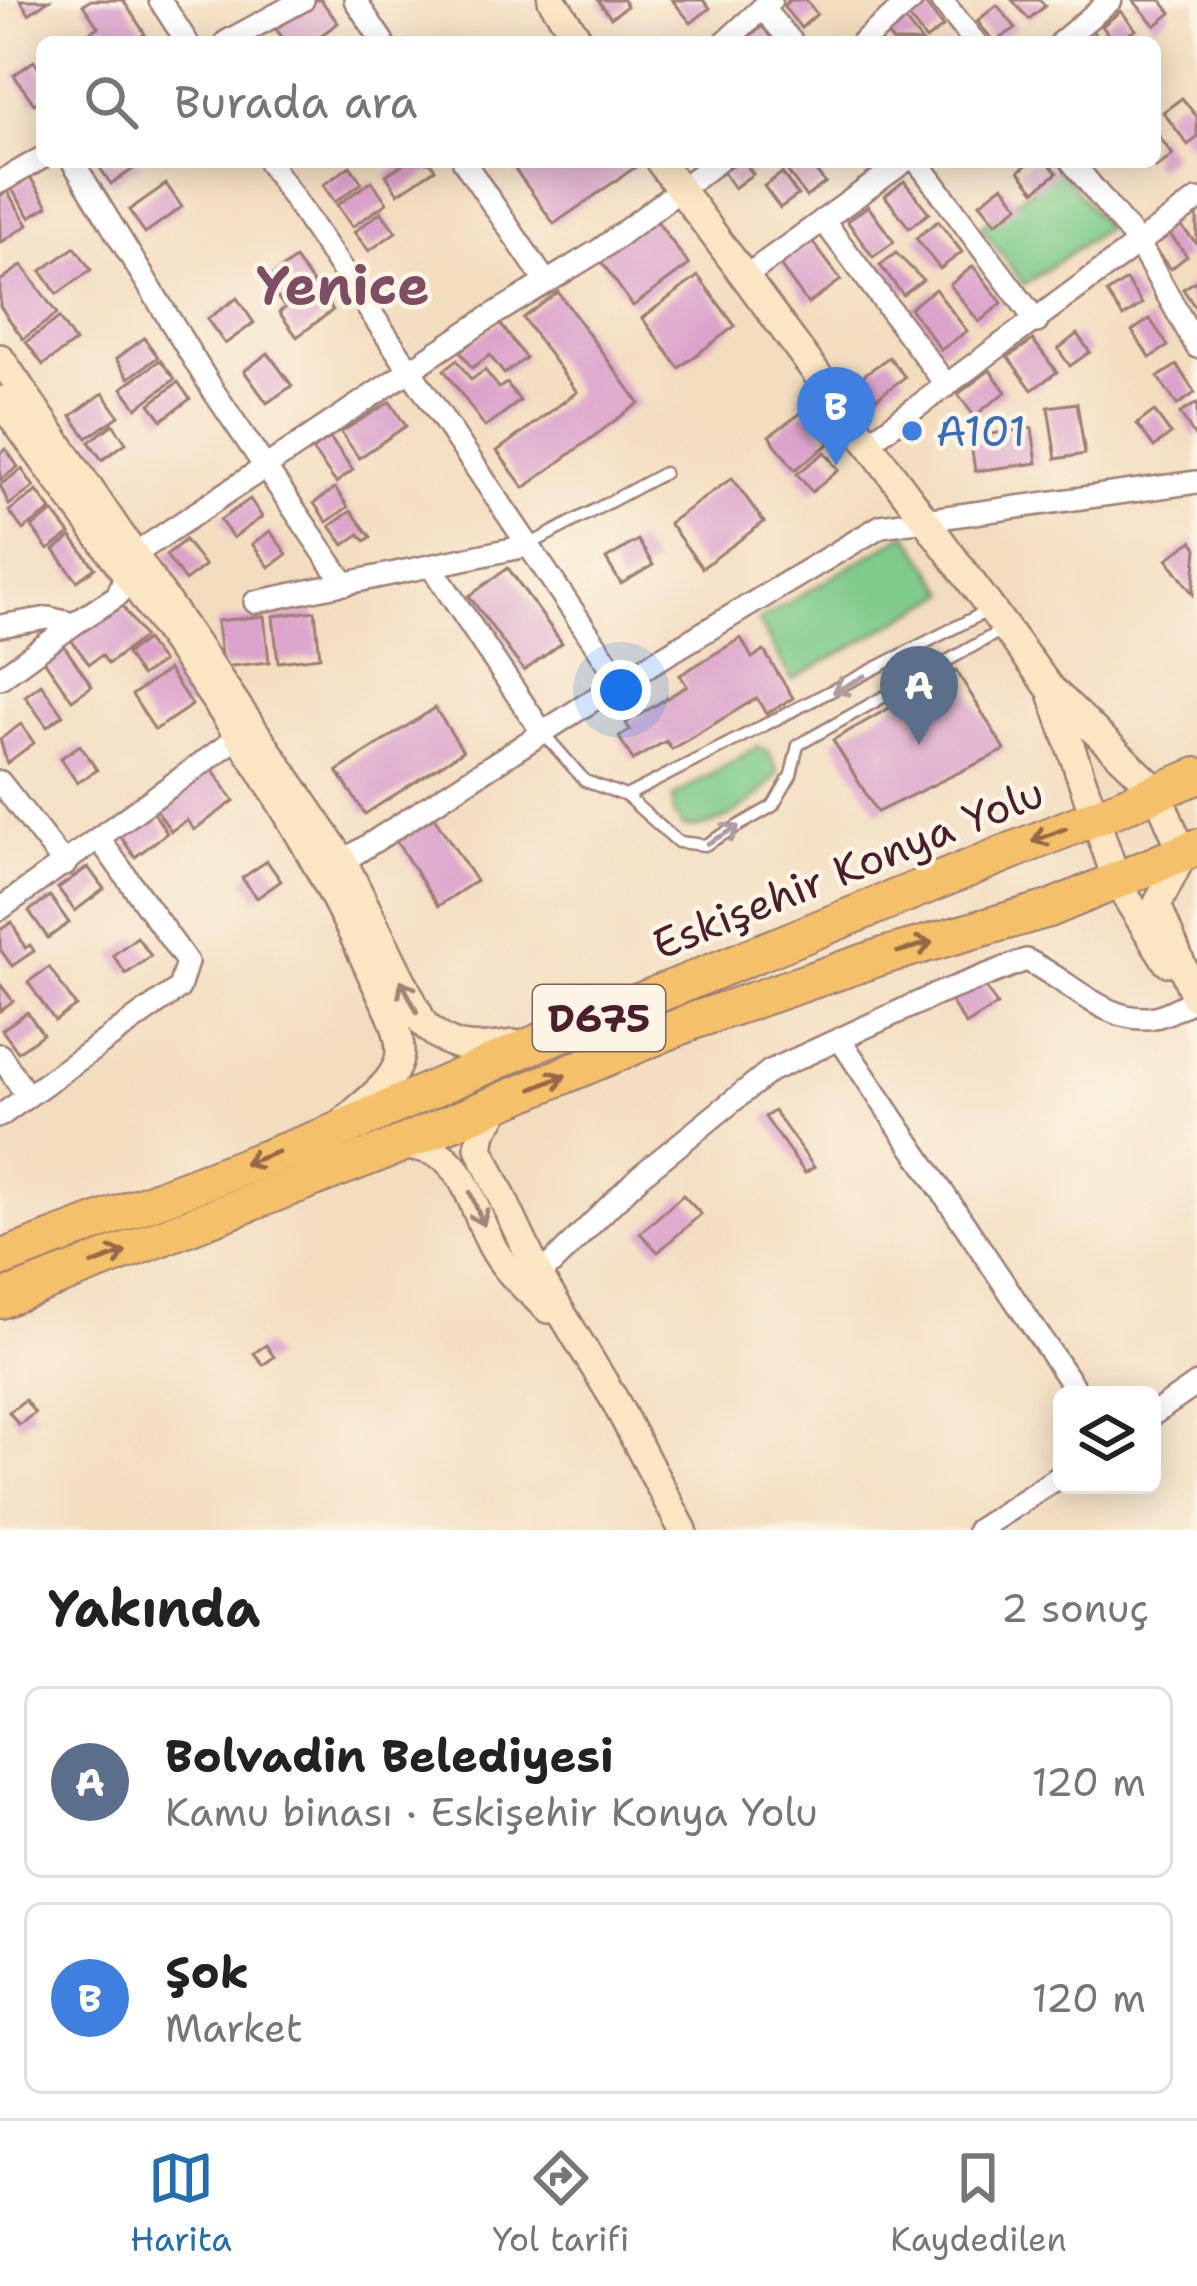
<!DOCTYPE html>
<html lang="tr">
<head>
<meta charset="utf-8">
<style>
	body { margin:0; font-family:"Shantell Sans",sans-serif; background:#f6f6f6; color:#222 }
	.controls { position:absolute; right:36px; bottom:36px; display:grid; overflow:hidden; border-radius:18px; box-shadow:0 6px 30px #0003 }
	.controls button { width:108px; height:108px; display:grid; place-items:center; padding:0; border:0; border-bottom:3px solid #e0e0e0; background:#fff; color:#222; font:60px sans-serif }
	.you { position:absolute; left:621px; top:690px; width:42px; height:42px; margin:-30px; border:9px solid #fff; border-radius:50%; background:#1a73e8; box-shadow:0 0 0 18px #1a73e833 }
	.badge { display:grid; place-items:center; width:78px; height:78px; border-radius:50%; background:#1f6fb2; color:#fff; font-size:39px; font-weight:700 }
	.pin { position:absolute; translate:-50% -99px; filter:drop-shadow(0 3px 6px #0008) }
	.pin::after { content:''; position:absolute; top:63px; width:42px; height:36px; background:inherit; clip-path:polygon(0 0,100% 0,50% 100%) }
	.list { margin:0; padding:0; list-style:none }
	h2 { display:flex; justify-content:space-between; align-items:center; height:156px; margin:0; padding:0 48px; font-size:51px }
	h2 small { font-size:39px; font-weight:400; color:#767676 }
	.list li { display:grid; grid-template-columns:78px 1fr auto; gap:36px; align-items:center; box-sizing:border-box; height:192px; margin:0 24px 24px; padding:0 24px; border:3px solid #e0e0e0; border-radius:18px }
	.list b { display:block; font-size:45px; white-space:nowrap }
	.list p { margin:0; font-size:39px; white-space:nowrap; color:#767676 }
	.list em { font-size:39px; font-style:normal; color:#767676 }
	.icon { flex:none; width:66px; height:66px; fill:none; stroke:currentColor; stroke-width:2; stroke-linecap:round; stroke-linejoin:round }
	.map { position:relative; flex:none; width:1197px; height:1530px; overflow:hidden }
	.search { position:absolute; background:#fff; box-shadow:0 6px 30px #0003; left:36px; right:36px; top:36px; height:132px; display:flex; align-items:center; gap:30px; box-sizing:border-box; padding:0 42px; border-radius:18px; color:#767676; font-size:45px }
	.sheet { height:588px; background:#fff }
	nav { display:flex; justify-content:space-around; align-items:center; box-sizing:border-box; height:168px; border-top:3px solid #e0e0e0; background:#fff; font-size:33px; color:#767676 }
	nav a { display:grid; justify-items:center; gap:6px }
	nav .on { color:#1f6fb2 }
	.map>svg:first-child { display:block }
	.green { fill:#7fcb8a; stroke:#64755a; stroke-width:3 }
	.building { fill:#dba2cb }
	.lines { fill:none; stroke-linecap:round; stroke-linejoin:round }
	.lane-casing { stroke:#9e7e75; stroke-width:15 }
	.street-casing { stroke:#9e7e75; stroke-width:26 }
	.secondary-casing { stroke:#9e7e75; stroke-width:32 }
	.highway-casing { stroke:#9e7e75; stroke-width:40 }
	.lane { stroke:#fff; stroke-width:10 }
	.street { stroke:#fff; stroke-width:21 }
	.secondary { stroke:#fbe6c3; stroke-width:27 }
	.highway { stroke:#f4c16a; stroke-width:36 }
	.oneway { stroke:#ae9aa0 }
	.oneway2 { stroke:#966847 }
	.oneway3 { stroke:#a28277 }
	.shop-dot { fill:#3f7fe0; stroke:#fcf5e5; stroke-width:4.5 }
	.labels { text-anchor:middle; stroke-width:9; stroke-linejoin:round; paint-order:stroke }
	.shield { fill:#fcf5e5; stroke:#7f5f63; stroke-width:3 }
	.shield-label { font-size:39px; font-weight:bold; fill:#4a1f2b }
	.shop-label { font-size:42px; fill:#366cbe; stroke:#fcf5e5; text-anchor:start }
	.street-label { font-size:42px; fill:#4a1f2b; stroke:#fcf5e5 }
	.district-label { font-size:54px; font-weight:bold; fill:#7d4d63; stroke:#fcf5e5 }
</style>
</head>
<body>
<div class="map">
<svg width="1197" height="1530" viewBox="0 0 1197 1530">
	<rect width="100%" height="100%" fill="#fcf5e5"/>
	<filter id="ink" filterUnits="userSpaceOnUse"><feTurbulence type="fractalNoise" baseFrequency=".00833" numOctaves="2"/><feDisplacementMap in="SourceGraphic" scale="24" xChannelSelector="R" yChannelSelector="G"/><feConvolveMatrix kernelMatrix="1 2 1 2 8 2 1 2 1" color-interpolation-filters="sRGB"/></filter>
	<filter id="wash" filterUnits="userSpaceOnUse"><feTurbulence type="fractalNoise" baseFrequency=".004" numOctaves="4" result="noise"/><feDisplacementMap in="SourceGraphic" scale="48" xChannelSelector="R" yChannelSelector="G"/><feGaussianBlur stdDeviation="2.7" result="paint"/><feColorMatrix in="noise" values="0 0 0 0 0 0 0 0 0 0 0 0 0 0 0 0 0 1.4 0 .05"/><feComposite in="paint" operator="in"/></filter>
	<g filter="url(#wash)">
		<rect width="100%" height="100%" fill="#f3ddbf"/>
		<!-- green -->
		<g class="green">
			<path d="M1059 169 1106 228 1024 285 981 226Z"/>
			<path d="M907 533 948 593 792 680 758 621Z"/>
			<path d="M757 747 769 752 778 773C758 801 718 831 683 827L674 814 673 797Z"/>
		</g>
		<g id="blocks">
			<!-- building -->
			<g class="building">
				<path d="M20 0H49L29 14Z"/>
				<path d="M91 0H123L145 34 132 42H93L87 34 98 27 83 5Z"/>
				<path d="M313 0H321L338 23 312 42H286L275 28Z"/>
				<path d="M598 0H623L627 6 611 18Z"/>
				<path d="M672 0H703L710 8 691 23Z"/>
				<path d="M790 0H806L817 14 801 28 783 6Z"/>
				<path d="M1012 0H1040L1045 6 1029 19Z"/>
				<path d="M1133 0H1161L1171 13 1155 26Z"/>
				<path d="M924 2 943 27 926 40 907 15Z"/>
				<path d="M997 5 1016 28 994 42 977 21Z"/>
				<path d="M1121 11 1136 30 1114 42 1102 26Z"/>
				<path d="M903 18 922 42H893L885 32Z"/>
				<path d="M762 26 775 42H743Z"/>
				<path d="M1091 29 1101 42H1074Z"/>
				<path d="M34 61 42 73V99L34 104 14 75Z"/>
				<path d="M1182 98 1197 117V138L1188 145 1163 112Z"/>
				<path d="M1155 131 1173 155 1156 168 1151 162Z"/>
				<path d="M96 162H144L111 184Z"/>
				<path d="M406 162H430L435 169 398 194 386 175Z"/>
				<path d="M510 162H559L563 167 570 162H634L637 166 554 224Z"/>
				<path d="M736 162H744L753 174 734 188 723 172Z"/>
				<path d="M795 162H809L825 183 806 197 786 169Z"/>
				<path d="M1030 162H1048L1057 173 1035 191 1019 171Z"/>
				<path d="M350 166 362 183 335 202 323 185Z"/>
				<path d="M782 173 798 195 780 208 764 186Z"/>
				<path d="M30 177 48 206 30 217 11 188Z"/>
				<path d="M372 181 387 203 352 227 337 205Z"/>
				<path d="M904 181 929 213 909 228 885 196Z"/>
				<path d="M166 184 182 207 145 233 129 210Z"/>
				<path d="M1003 185 1019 206 996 223 980 203Z"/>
				<path d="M7 191 28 225 0 243V196Z"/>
				<path d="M868 206 894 242 873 257 847 221Z"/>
				<path d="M1197 210V244L1180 225Z"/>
				<path d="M381 212 396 232 369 251 354 232Z"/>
				<path d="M651 213 689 265 633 306 596 254Z"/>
				<path d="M938 221 962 252 940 269 916 238Z"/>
				<path d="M1166 229 1187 256 1171 269 1149 243Z"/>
				<path d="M812 241 841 280 808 304 779 264Z"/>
				<path d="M75 247 91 270 57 294 41 271Z"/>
				<path d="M896 253 923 280 903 295 880 265Z"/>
				<path d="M295 259 313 283 283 305 265 281Z"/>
				<path d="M22 265 57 314 23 339 0 306V281Z"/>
				<path d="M973 266 1002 303 979 322 950 285Z"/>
				<path d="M698 276 735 326 679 368 642 318Z"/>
				<path d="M1126 280 1142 304 1123 317 1107 293Z"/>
				<path d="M1197 280V310L1183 289Z"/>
				<path d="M316 286 333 310 297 337 279 312Z"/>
				<path d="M935 289 967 331 941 350 910 308Z"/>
				<path d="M558 292 639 403 524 488 497 451 577 392 523 318Z"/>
				<path d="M237 298 254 323 225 344 207 319Z"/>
				<path d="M59 318 75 342 43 365 26 342Z"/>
				<path d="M1150 319 1168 346 1150 358 1132 331Z"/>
				<path d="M499 322 526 358 504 374 490 355 472 368 460 351Z"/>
				<path d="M1077 334 1090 352 1070 366 1058 349Z"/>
				<path d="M144 338 158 357 129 378 116 359Z"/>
				<path d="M1033 340 1057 372 1032 390 1008 357Z"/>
				<path d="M268 353 292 386 267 403 244 371Z"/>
				<path d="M889 357 905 377 877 398 861 377Z"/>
				<path d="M160 360 175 379 137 408 122 388Z"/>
				<path d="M457 360 471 380 485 370 499 388 507 383 520 401 485 427 444 370Z"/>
				<path d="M1177 365 1195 393 1177 405 1158 377Z"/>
				<path d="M990 370 1006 392 974 416 958 394Z"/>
				<path d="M178 382 190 399 162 420 150 404Z"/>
				<path d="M103 393 119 416 87 438 71 416Z"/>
				<path d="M390 402 406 426 359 458 341 432Z"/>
				<path d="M1077 403 1085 454 1056 459 1048 407Z"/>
				<path d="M1197 403V440L1180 413Z"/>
				<path d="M805 410 830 443 795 470 769 436Z"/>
				<path d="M1154 411 1171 434 1154 447 1137 424Z"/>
				<path d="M113 424 126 443 102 460 89 442Z"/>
				<path d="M1032 428 1037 463 975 471 970 437Z"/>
				<path d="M330 438 353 470 336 483 312 450Z"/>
				<path d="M6 449 18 467 0 480V453Z"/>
				<path d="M825 452 839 470 812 492 797 474Z"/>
				<path d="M22 469 34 487 9 505 0 485Z"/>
				<path d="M732 478 764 522 702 568 669 523Z"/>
				<path d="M335 488 348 507 327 522 314 503Z"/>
				<path d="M37 491 51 510 23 530 9 511Z"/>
				<path d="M250 499 262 517 233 538 220 520Z"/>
				<path d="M351 511 371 537 365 541 359 534 344 545 330 526Z"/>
				<path d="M53 512 70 534 48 550 32 527Z"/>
				<path d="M270 531 287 554 269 567 252 544Z"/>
				<path d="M71 537 95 568 77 581 54 550Z"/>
				<path d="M185 540 205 566 185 581 166 555Z"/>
				<path d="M638 540 653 565 621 584 606 559Z"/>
				<path d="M1192 541 1197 548 1193 594 1167 559Z"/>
				<path d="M508 568 562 643 524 671 469 596Z"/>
				<path d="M119 601 144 637 108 664 102 655 89 664 69 637Z"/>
				<path d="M315 611 320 657 278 662 273 616Z"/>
				<path d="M264 616 269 662 222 667 217 621Z"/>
				<path d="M741 638 752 658 764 651 793 698 766 714 757 698 672 749 666 741 633 760 619 737 630 730 626 723 687 686 680 675Z"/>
				<path d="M146 640 162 662 141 676 126 654Z"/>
				<path d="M64 646 92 686 72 700 44 660Z"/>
				<path d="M168 670 192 705 155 730 132 695Z"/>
				<path d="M956 670 1005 750 877 812 833 740Z"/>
				<path d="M41 684 63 715 47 727 25 696Z"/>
				<path d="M435 708 463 751 365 814 337 771Z"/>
				<path d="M21 724 34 743 7 763 0 739Z"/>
				<path d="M80 745 97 770 77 783 61 758Z"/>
				<path d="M212 769 234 801 194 830 187 820 171 831 155 808Z"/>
				<path d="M152 810 167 833 135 857 119 834Z"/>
				<path d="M434 817 476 881 438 906 396 841Z"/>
				<path d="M267 861 281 881 257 898 242 878Z"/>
				<path d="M88 867 104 889 75 911 58 888Z"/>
				<path d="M50 896 69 923 48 938 29 911Z"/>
				<path d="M12 922 25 948 30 945 34 951 12 966 0 949V930Z"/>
				<path d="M137 937 151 956 126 974 113 955Z"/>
				<path d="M49 967 76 1006 55 1021 28 982Z"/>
				<path d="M981 980 997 1005 966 1025 950 1000Z"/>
				<path d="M0 984 13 1001 0 1011Z"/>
				<path d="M27 1012 43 1034 18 1052 2 1030Z"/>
				<path d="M774 1111 814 1167 805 1173 765 1117Z"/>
				<path d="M683 1195 701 1214 658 1252 640 1233Z"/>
				<path d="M266 1345 274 1357 263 1365 254 1353Z"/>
				<path d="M25 1400 35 1413 19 1425 9 1412Z"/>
			</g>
		</g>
	</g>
	<g filter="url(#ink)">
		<use href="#blocks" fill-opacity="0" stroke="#9e7e75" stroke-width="3"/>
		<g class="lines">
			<defs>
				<g id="lane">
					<path d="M529 545 664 473"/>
					<path d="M544 734 585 781 626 796 678 842 705 845 773 806 791 775 798 745 1002 630"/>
					<path d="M626 796 987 611"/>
				</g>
				<g id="street">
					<path d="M160 0 187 42"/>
					<path d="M355 0 383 42"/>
					<path d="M941 0 975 42"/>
					<path d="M762 8 792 42"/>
					<path d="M226 42 303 0"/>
					<path d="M725 42 771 0"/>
					<path d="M862 42 912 0"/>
					<path d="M1061 42 1111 0"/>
					<path d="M73 162 214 392 345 584"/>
					<path d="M269 162 621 682"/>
					<path d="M464 162 546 282"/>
					<path d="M918 162 1037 322"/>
					<path d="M1072 162 1139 244 1197 347"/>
					<path d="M0 182 42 158"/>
					<path d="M823 220 947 386"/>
					<path d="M743 278 904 162"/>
					<path d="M868 443 1197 200"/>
					<path d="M431 566 542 732"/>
					<path d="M255 602 527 546"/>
					<path d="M0 626 48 618 74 624 117 596 135 554 488 318 601 249 717 162"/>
					<path d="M0 678 74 624"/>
					<path d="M0 782 65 865"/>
					<path d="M333 868 621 682 881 526 1197 482"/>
					<path d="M0 909 248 730"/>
					<path d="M841 1041 1079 1395"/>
					<path d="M0 1055 27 1096"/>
					<path d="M0 1116 179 988 187 962 100 840"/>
					<path d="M539 1276 640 1176 770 1071 935 995 1026 960C1067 978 1107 1026 1155 1017 1171 1014 1186 1002 1197 1000"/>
					<path d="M1152 1415 1197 1384"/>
					<path d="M978 1530 1062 1475"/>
				</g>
				<g id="secondary">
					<path d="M552 0 580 42"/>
					<path d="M660 162 1049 687 1156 790 1183 854 1157 905 1195 997"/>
					<path d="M0 358 343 861 423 1023C453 1053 474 1049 514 1044"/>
					<path d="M0 400C131 584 280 768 372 975 382 998 400 1025 400 1051 400 1080 364 1102 345 1121"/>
					<path d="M1053 696 1118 884 1167 962"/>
					<path d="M501 1103 482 1132 479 1148 539 1276 614 1399 683 1530"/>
					<path d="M398 1147C464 1141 468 1200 492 1246 505 1271 528 1290 548 1309"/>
				</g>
				<g id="highway">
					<path d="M0 1259 330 1134 542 1041 1197 776"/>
					<path d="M0 1300 394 1147 693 1021 883 956 1049 909 1197 847"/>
				</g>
			</defs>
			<!-- lane casing -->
			<use href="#lane" class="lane-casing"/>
			<!-- street casing -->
			<use href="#street" class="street-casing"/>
			<!-- secondary casing -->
			<use href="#secondary" class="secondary-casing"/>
			<!-- highway casing -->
			<use href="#highway" class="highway-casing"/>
			<!-- lane -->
			<use href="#lane" class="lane"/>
			<!-- street -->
			<use href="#street" class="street"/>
			<!-- secondary -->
			<use href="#secondary" class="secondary"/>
			<!-- highway -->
			<use href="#highway" class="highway"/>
		</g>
		<!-- one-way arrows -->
		<defs><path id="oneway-shaft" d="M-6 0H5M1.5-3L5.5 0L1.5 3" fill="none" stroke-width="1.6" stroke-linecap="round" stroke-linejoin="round" transform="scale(3)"/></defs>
		<g class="oneway">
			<use href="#oneway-shaft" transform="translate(849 684) rotate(152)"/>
			<use href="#oneway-shaft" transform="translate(723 835) rotate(-29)"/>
		</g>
		<g class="oneway2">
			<use href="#oneway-shaft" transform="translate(1049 835) rotate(158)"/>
			<use href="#oneway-shaft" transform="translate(915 947) rotate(-16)"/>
			<use href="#oneway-shaft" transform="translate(549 1082) rotate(-23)"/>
			<use href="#oneway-shaft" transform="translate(261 1158) rotate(160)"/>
			<use href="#oneway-shaft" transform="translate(109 1258) rotate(-21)"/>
		</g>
		<g class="oneway3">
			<use href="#oneway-shaft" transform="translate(409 996) rotate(-117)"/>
			<use href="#oneway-shaft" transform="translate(477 1209) rotate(68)"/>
		</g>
	</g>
	<!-- markers -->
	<circle class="shop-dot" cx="912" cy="431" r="12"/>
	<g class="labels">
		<!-- shield labels -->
		<rect class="shield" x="533" y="985" width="132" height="66" rx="9"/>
		<g class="shield-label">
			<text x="599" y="1032">D675</text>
		</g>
		<!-- shop labels -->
		<g class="shop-label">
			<text x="936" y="446">A101</text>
		</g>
		<!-- street labels -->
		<g class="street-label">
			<text transform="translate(848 868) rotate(-22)" y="15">Eskişehir Konya Yolu</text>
		</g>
		<!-- district labels -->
		<g class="district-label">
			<text x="343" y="304">Yenice</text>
		</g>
	</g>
</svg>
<div class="controls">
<button><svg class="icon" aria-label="layers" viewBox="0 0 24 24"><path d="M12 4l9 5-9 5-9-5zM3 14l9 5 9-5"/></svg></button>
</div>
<div class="you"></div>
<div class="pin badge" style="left:919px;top:745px;background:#5c6f8a">A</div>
<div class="pin badge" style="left:836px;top:466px;background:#3f7fe0">B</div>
<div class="search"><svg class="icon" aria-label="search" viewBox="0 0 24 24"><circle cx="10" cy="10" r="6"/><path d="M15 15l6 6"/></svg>Burada ara</div>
</div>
<section class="sheet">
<h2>Yakında<small>2 sonuç</small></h2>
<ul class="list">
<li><span class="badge" style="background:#5c6f8a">A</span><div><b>Bolvadin Belediyesi</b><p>Kamu binası · Eskişehir Konya Yolu</p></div><em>120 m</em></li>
<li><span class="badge" style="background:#3f7fe0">B</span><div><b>Şok</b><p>Market</p></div><em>120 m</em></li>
</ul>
</section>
<nav>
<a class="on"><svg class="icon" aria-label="map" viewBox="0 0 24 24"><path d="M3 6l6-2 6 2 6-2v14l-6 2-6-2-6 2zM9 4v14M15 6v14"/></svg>Harita</a>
<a><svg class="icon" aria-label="directions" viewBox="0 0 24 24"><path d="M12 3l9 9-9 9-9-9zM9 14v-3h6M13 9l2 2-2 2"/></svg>Yol tarifi</a>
<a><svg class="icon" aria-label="saved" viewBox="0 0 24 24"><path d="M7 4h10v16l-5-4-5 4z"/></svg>Kaydedilen</a>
</nav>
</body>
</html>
